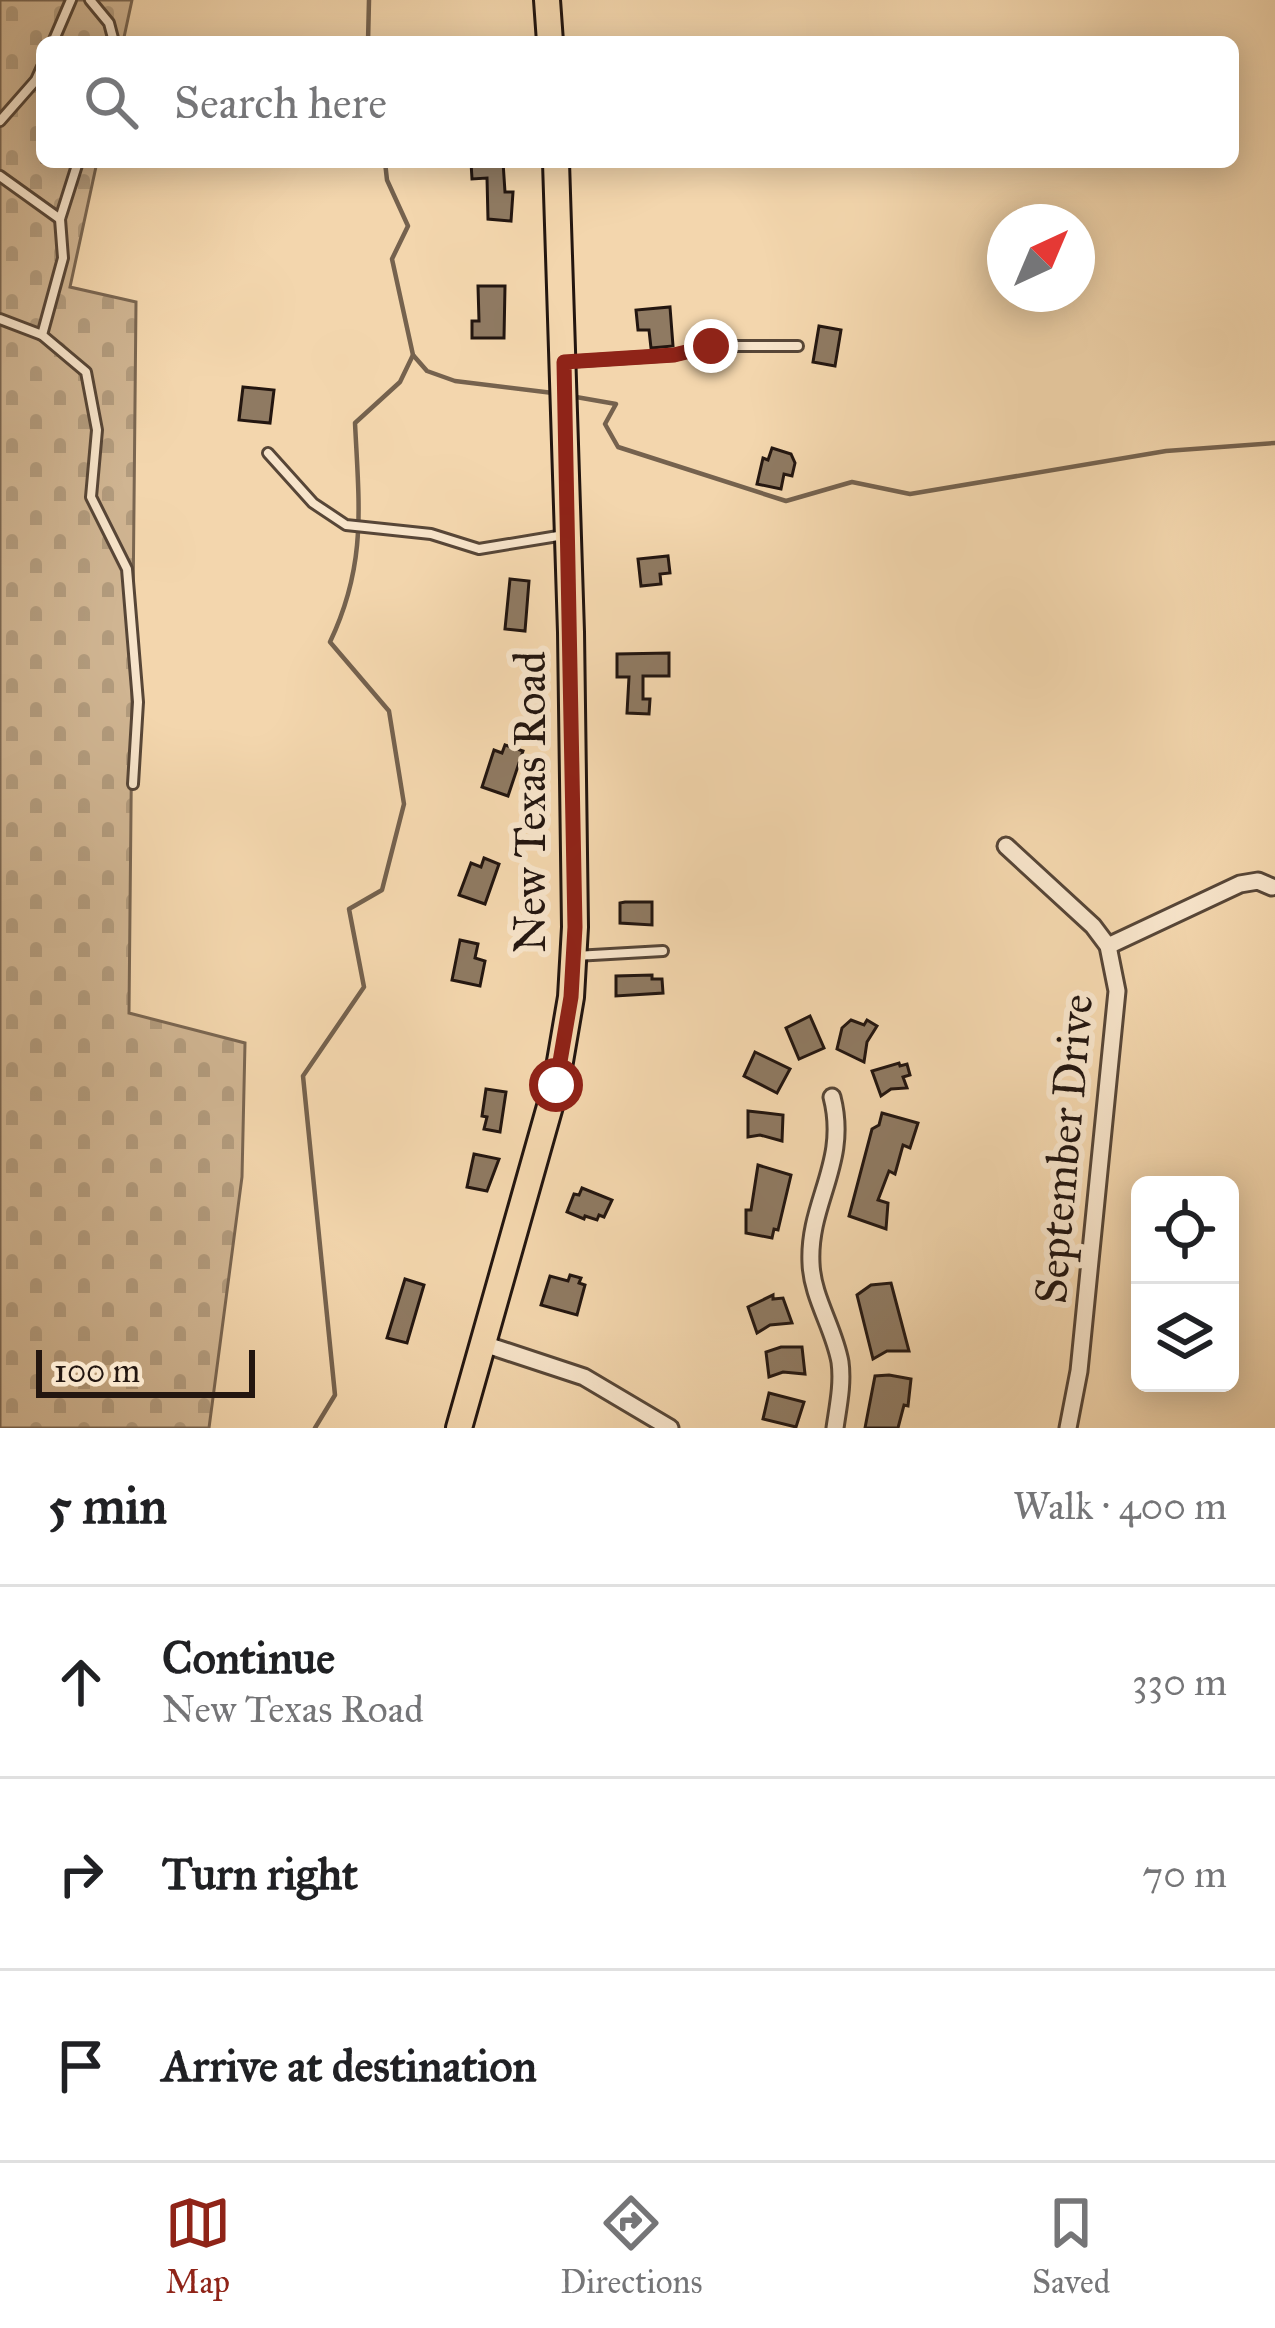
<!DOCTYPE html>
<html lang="en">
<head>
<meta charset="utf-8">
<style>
	body { margin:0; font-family:"IM FELL Great Primer",serif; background:#f2f2f2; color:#202124 }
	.controls { position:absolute; right:36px; bottom:36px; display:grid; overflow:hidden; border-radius:18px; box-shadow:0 6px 30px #0003 }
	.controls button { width:108px; height:108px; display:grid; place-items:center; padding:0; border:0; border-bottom:3px solid #e0e0e0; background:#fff; color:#202124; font:60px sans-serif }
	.compass { position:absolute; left:987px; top:204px; width:108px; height:108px; border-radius:50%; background:#fff; box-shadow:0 6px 30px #0003; rotate:44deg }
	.scale { position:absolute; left:36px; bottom:30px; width:219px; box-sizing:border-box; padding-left:12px; border:6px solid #231610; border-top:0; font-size:33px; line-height:42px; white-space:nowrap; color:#231610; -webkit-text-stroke:9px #f7e4ca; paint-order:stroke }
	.stop { position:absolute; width:36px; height:36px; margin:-27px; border:9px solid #8f2418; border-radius:50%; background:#fff }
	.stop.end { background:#8f2418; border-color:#fff; box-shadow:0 3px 12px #0008 }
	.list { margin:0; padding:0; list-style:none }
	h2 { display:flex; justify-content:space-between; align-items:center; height:156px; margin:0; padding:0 48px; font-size:51px }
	h2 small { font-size:39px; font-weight:400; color:#757577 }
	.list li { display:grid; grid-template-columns:78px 1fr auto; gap:36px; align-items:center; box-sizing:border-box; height:192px; padding:0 48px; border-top:3px solid #e0e0e0 }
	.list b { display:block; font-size:45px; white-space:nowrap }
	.list p { margin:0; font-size:39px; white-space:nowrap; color:#757577 }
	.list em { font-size:39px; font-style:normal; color:#757577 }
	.icon { flex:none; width:66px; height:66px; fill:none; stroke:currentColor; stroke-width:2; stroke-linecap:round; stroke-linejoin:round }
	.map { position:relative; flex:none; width:1275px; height:1428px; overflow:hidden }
	.search { position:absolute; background:#fff; box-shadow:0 6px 30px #0003; left:36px; right:36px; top:36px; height:132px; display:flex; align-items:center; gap:30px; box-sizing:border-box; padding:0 42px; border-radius:18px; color:#757577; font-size:45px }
	.sheet { height:732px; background:#fff }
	nav { display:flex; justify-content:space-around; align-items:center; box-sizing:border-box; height:168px; border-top:3px solid #e0e0e0; background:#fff; font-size:33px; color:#757577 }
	nav a { display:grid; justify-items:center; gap:6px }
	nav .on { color:#8f2418 }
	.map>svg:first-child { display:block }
	.cemetery { fill:url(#cemetery-stones); stroke:#7a6651; stroke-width:3 }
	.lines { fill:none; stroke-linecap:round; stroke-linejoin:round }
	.stream { stroke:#75624e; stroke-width:4.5 }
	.building { fill:#8f7a62; stroke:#231610; stroke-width:3 }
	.lane-casing { stroke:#574637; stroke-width:14 }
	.street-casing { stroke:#574637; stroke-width:21 }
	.primary-casing { stroke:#231610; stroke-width:30 }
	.lane { stroke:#f7e4ca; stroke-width:8 }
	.street { stroke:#f7e4ca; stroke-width:15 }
	.primary { stroke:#f3d6ad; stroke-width:24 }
	.route { stroke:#8f2418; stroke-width:15 }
	.labels { text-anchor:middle; stroke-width:12; stroke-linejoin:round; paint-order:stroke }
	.street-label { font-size:45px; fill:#231610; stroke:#f7e4ca }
</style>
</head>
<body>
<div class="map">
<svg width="1275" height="1428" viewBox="0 0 1275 1428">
	<defs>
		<pattern id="cemetery-stones" width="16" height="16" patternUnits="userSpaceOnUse" patternTransform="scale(3)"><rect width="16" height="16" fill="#d0b592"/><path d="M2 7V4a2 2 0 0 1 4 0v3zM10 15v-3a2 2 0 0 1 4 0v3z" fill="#b29b7d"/></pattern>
	</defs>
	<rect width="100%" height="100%" fill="#f3d6ad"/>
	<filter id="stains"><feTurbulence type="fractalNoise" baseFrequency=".00167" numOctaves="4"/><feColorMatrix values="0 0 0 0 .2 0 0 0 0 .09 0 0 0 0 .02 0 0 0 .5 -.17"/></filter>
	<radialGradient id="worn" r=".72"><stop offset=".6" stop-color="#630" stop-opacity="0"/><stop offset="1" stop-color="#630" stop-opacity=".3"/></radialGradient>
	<!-- cemetery -->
	<path class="cemetery" d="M0 0H132L123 42H42V162H97L70 287 136 302 129 1013 245 1043 242 1177 209 1428H0Z"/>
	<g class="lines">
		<!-- stream -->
		<g class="stream">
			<path d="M368 42 369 0"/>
			<path d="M385 162 387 180 408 226 392 259 413 355 427 371 455 381 553 393"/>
			<path d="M576 397 616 404 605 424 618 447 786 501 852 482 910 494 1166 451 1275 443"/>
			<path d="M315 1428 335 1395 303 1076 364 987 349 909 382 890 404 804 389 711 330 642C367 564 359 506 355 423L400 382 413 355"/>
		</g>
	</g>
	<!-- building -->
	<g class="building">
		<path d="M471 162H503L505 192H513L511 221 488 219 487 178 472 179Z"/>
		<path d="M478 286H505L504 338H472V321H479Z"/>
		<path d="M670 307 673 346 651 348 649 330H638L636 310Z"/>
		<path d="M819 326 841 330 835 366 813 362Z"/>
		<path d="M243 387 274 390 270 423 239 420Z"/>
		<path d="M772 448 791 454 795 463 792 476 784 474 781 489 757 484 763 458 768 460Z"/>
		<path d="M668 556 670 573 660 574 661 584 641 586 638 559Z"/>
		<path d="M510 579 529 581 525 631 505 629Z"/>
		<path d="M669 653V676H643V699H650L649 714 627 713 629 677H617V654Z"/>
		<path d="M505 745 523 751 508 796 482 787 494 750 502 753Z"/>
		<path d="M484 858 499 864 485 904 459 895 471 863 481 867Z"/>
		<path d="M625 902H652V925L620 923V903Z"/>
		<path d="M460 940 478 944 475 958 485 961 480 986 452 980Z"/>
		<path d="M652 975V979H662L663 993 616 996V976Z"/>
		<path d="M810 1016 824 1048 799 1059 786 1028Z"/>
		<path d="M851 1020 864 1025 867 1020 877 1026 867 1042 864 1062 837 1049 842 1028Z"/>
		<path d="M755 1052 790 1069 777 1093 744 1076Z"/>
		<path d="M899 1063 900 1066 907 1064 910 1075 903 1077 907 1088 891 1089 881 1096 872 1071Z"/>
		<path d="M486 1089 506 1092 500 1132 484 1129 487 1117 482 1116Z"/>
		<path d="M748 1111 783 1115 782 1141 760 1135 748 1137Z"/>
		<path d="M882 1113 918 1123 910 1148 903 1145 895 1174 889 1171 878 1200 888 1203 886 1229 849 1216 872 1129 879 1125Z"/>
		<path d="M474 1154 499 1159 487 1191 467 1187Z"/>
		<path d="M758 1165 791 1175 778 1230 774 1229 772 1238 746 1233V1210H751Z"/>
		<path d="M582 1188 612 1200 604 1217 599 1215 597 1220 585 1216 584 1219 567 1212 574 1194 579 1195Z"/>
		<path d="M570 1275 581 1278 579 1283 585 1285 577 1315 541 1305 550 1276 568 1281Z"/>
		<path d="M405 1279 424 1285 407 1343 387 1338Z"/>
		<path d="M891 1283 909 1351H887L873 1359 857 1295 871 1285Z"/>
		<path d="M773 1295V1299L783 1298 792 1323 770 1325 757 1333 748 1307Z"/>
		<path d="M781 1347H802L805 1374 783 1372 769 1377 766 1352Z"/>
		<path d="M889 1375 911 1379 908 1406 904 1405 898 1428H865L875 1376Z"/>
		<path d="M769 1393 804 1402 796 1427 763 1419Z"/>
	</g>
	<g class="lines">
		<defs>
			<g id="lane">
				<path d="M90 0 109 23 114 42"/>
				<path d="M53 42 71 0"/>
				<path d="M0 121 36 80 42 67"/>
				<path d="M0 176 60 219"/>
				<path d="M0 319 42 335 86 372 97 430 91 497 127 569 138 702 133 784"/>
				<path d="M42 335 63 258 60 219 78 162"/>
				<path d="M566 362 674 355 711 346H798"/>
				<path d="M268 453 313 503 346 525 431 534 479 549 564 535"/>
				<path d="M575 956 663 951"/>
			</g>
			<g id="street">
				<path d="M1006 846 1093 926 1108 946 1117 991 1079 1371 1068 1428"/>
				<path d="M1108 946 1240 884 1258 881 1272 887"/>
				<path d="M832 1097C849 1163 808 1202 811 1263 812 1297 834 1328 840 1362 843 1384 838 1407 835 1428"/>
				<path d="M484 1344 584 1377 670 1428"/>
			</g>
			<g id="primary">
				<path d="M547 0 550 42"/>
				<path d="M459 1428 556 1085 571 997 575 927 571 632 556 162"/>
			</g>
		</defs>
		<!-- lane casing -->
		<use href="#lane" class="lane-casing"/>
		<!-- street casing -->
		<use href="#street" class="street-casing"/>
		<!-- primary casing -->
		<use href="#primary" class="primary-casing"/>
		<!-- lane -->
		<use href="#lane" class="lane"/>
		<!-- street -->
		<use href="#street" class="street"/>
		<!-- primary -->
		<use href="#primary" class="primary"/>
	</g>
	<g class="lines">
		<!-- route -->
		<path class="route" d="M556 1085 571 997 575 927 564 362 674 355 711 346"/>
	</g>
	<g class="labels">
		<!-- street labels -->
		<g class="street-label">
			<text transform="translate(529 802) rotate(-90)" y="16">New Texas Road</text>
			<text transform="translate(1063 1149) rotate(-85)" y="16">September Drive</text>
		</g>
	</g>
	<rect width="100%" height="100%" filter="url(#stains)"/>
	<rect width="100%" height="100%" fill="url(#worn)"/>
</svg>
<div class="controls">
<button><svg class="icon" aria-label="locate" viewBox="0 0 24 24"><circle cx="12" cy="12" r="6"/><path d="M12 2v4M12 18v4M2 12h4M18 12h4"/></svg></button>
<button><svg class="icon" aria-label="layers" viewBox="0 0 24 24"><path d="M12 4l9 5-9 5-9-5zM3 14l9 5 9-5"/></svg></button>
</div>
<svg class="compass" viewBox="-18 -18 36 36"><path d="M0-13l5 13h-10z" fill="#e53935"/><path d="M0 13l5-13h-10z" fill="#757577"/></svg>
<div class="scale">100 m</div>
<div class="stop" style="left:556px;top:1085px"></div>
<div class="stop end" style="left:711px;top:346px"></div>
<div class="search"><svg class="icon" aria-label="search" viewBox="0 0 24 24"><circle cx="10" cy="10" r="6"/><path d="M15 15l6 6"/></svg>Search here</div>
</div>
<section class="sheet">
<h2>5 min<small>Walk · 400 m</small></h2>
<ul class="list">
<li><svg class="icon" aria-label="ahead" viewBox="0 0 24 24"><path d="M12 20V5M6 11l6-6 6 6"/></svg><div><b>Continue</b><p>New Texas Road</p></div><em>330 m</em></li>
<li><svg class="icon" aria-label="right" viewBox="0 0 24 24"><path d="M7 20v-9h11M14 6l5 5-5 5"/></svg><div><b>Turn right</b></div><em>70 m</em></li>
<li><svg class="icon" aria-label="arrive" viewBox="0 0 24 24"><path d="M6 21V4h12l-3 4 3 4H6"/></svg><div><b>Arrive at destination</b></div></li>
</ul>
</section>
<nav>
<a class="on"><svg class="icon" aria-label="map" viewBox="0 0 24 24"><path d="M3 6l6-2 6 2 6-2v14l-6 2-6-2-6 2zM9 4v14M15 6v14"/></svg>Map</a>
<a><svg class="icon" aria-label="directions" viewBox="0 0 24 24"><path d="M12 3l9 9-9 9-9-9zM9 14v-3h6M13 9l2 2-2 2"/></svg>Directions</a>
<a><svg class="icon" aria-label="saved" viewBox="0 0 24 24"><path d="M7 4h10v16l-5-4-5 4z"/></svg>Saved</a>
</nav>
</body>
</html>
